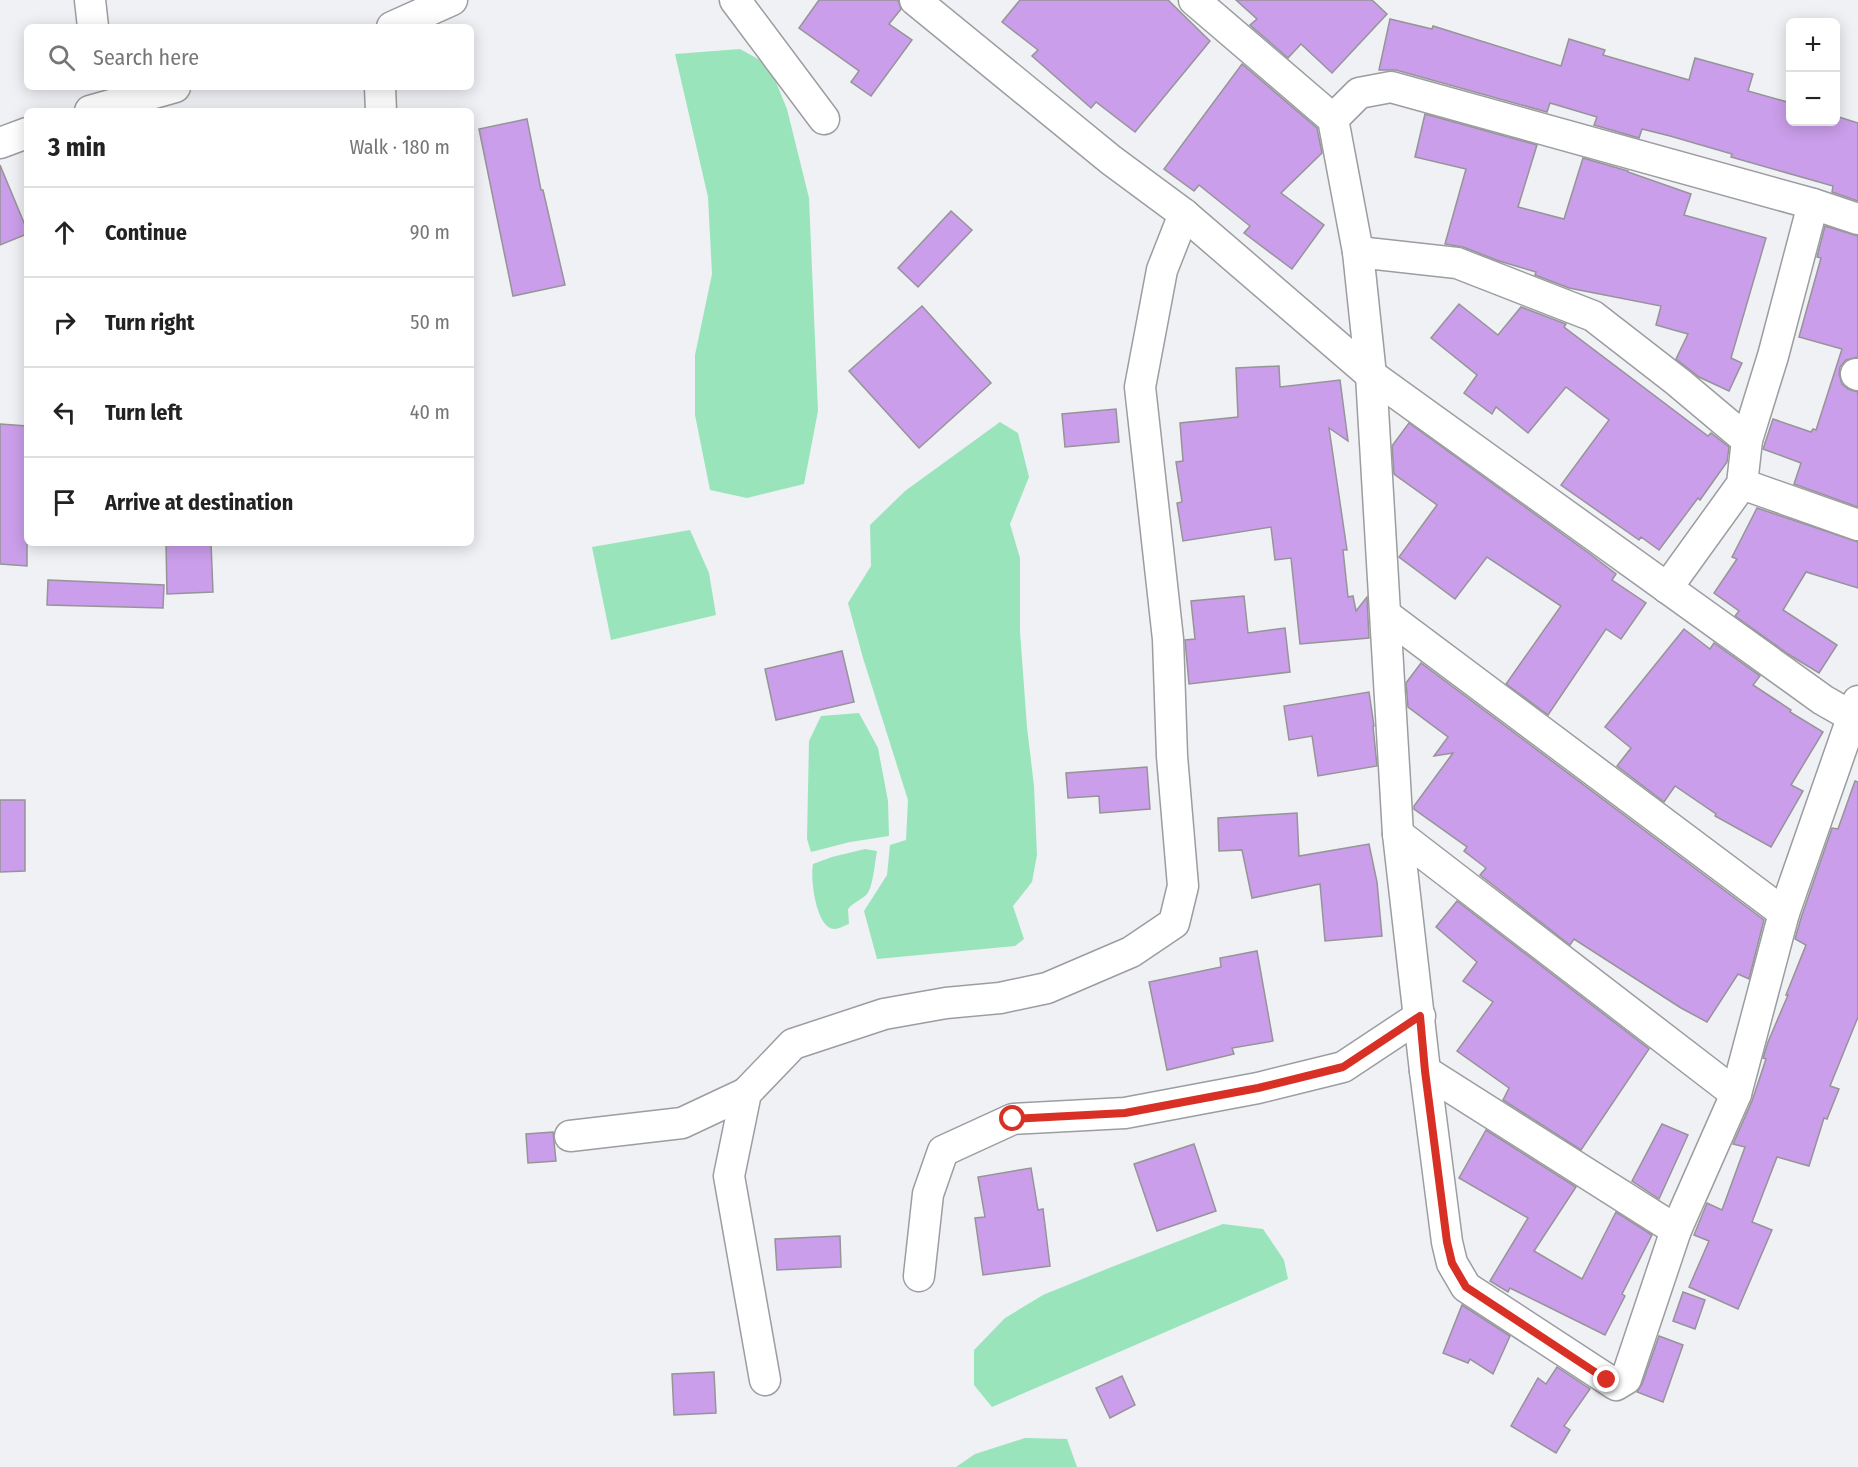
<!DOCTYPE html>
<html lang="en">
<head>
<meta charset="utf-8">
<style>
	body { margin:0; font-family:"Fira Sans Condensed",sans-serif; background:#f2f2f2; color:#222 }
	.controls { position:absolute; right:18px; top:18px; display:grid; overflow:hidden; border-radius:9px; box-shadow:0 3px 15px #0003 }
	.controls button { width:54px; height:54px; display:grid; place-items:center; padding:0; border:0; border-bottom:2px solid #e0e0e0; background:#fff; color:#222; font:30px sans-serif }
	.stop { position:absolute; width:18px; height:18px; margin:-14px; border:4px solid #d93025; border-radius:50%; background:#fff }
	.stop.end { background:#d93025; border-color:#fff; box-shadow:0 2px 6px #0008 }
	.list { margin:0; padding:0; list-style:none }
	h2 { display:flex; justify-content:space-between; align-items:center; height:78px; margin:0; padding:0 24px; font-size:26px }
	h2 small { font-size:20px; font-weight:400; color:#767676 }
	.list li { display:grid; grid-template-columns:39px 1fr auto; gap:18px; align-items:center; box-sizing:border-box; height:90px; padding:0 24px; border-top:2px solid #e0e0e0 }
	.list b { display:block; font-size:22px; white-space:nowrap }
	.list em { font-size:20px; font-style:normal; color:#767676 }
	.icon { flex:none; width:33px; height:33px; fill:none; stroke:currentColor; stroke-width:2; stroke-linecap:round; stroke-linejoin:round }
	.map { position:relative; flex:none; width:1858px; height:1467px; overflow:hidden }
	.search { position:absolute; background:#fff; box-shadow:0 3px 15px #0003; left:24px; top:24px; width:450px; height:66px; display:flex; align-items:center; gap:15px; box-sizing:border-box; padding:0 21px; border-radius:9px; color:#767676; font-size:22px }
	.panel { position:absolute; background:#fff; box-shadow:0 3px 15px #0003; left:24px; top:108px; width:450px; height:438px; border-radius:9px }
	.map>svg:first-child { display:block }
	.green { fill:#9ae4bc }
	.building { fill:#ca9eea; stroke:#969497; stroke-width:1.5 }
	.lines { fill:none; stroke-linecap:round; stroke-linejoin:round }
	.street-casing { stroke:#9b9da0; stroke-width:33 }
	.street { stroke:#fff; stroke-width:30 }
	.route { stroke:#d93025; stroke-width:8 }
</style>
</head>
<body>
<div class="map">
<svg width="1858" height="1467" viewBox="0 0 1858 1467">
	<rect width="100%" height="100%" fill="#eff1f5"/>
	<!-- green -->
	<g class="green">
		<path d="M740 49 769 65 787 109 809 198 818 411 804 484 747 498 710 490 695 415V355L712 274 708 197 675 54Z"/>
		<path d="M1000 422 1018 433 1029 477 1010 524 1020 558V632L1027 727 1034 786 1037 855 1032 882 1013 906 1024 939 1015 946 877 959 864 911 887 875 890 845 906 840 908 800 863 658 848 603 871 566 870 525 905 491Z"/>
		<path d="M690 530 709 573 716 615 611 640 592 547Z"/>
		<path d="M859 713 878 748 888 801 889 836 850 842 811 852 807 839 809 741 821 716Z"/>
		<path d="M865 849 877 851C875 862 873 887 867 894 862 900 856 900 848 909L849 924C845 925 839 929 835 929 816 930 810 878 813 864L832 857Z"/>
		<path d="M1223 1224 1263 1229 1284 1260 1288 1279 992 1407 974 1385V1350L1005 1318 1043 1295 1109 1268Z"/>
		<path d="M1025 1438 1067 1439 1077 1467H956L975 1454Z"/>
	</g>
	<!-- building -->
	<g class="building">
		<path d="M819 0H898L901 9 889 24 912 40 871 96 851 82 859 71 799 28Z"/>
		<path d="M1020 0H1168L1210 41 1135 132 1096 102 1091 108 1032 56 1038 50 1002 22Z"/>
		<path d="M1236 0H1372L1387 14 1332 73 1301 44 1288 58 1250 25 1257 19Z"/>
		<path d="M1390 19 1432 29 1433 26 1561 66 1569 39 1605 50 1603 55 1689 80 1695 58 1753 74 1748 91 1791 103V122H1836V116L1858 123V201L1832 192 1833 186 1731 157 1732 154 1670 136 1642 129 1639 138 1594 125 1597 117 1550 103 1547 112 1396 70H1379Z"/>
		<path d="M1242 64 1317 128 1322 153 1281 193 1324 225 1292 269 1244 233 1250 226 1199 185 1194 191 1164 169Z"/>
		<path d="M1425 114 1537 145 1518 207 1564 219 1583 158 1628 171V172L1691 194 1684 215 1766 238 1731 358 1742 363 1729 391 1699 377 1676 359 1688 334 1656 325 1661 306 1569 288 1535 275 1536 272 1499 261 1463 247 1445 244 1466 169 1415 157Z"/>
		<path d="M527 119 541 190H543L565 285 513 296 479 129Z"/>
		<path d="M0 165 27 230V234L0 245Z"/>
		<path d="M951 211 972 230 918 287 898 268Z"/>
		<path d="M1825 226 1858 236V357L1846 360 1840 367 1839 374 1842 384 1848 389 1858 392V507L1794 484 1801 463 1763 449 1773 419 1811 432 1813 429 1816 430 1842 349 1799 337 1821 258 1817 257Z"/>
		<path d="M1459 304 1498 335 1521 307 1566 324 1564 327 1708 436 1711 433 1729 447 1727 462 1700 500 1698 498 1659 550 1641 537 1639 540 1561 485 1609 420 1566 387 1528 433 1496 407 1492 414 1464 393 1477 375 1431 338Z"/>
		<path d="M922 306 991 383 919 448 849 371Z"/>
		<path d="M1279 366 1280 387 1340 380 1348 441 1329 428 1347 550H1343L1348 597 1353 596 1356 611 1367 597 1369 638 1300 644 1291 558 1275 560 1271 527 1183 541 1177 503 1182 502 1176 462 1183 461 1180 423 1238 417 1236 368Z"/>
		<path d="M1116 409 1119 442 1065 447 1062 414Z"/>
		<path d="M1409 423 1590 554 1616 574 1612 580 1646 603 1621 639 1606 629 1548 715 1506 684 1561 606 1487 557 1455 599 1399 557 1437 505 1394 474 1392 446Z"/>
		<path d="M0 424 27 426V566L0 564Z"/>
		<path d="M1757 508 1858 542V588L1806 572 1783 610 1837 645 1819 673 1788 654 1735 616 1739 611 1714 593 1737 559 1732 557Z"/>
		<path d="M166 543H211L213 592 167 594Z"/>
		<path d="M48 580 164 585 163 608 47 605Z"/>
		<path d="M1244 596 1248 633 1285 628 1290 672 1189 684 1185 640 1195 639 1191 601Z"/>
		<path d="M1684 629 1710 649 1714 643 1760 676 1753 685 1791 710 1790 712 1823 732 1791 785 1803 791 1771 847 1715 816 1716 814 1675 786 1664 802 1617 766 1631 748 1605 727Z"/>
		<path d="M842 651 854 702 776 720 765 669Z"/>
		<path d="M1421 663 1764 920 1749 979 1738 974 1707 1022 1681 1008 1574 939 1570 945 1480 875 1486 868 1464 851 1467 847 1414 809V806L1453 753 1434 756 1448 737 1408 707 1406 683Z"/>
		<path d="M1369 692 1374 726H1373L1377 766 1318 776 1312 736 1289 740 1284 706Z"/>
		<path d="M1147 767 1150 809 1100 813 1099 796 1068 798 1066 773Z"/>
		<path d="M1855 781 1858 782V1017L1830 1086 1839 1089 1827 1119 1824 1118 1809 1166 1777 1157 1752 1222 1772 1230 1738 1309 1689 1287 1709 1241 1694 1235 1707 1203 1722 1210 1745 1147 1733 1144 1752 1101 1766 1059 1763 1058 1768 1042 1788 995H1786L1806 945 1795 939 1801 918 1832 828 1838 829Z"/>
		<path d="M0 800H25V871L0 872Z"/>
		<path d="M1297 813 1299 856 1369 844 1377 882 1382 936 1325 941 1320 884 1252 898 1242 850 1219 851 1218 818Z"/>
		<path d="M1457 901 1649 1049 1581 1150 1503 1100 1509 1088 1457 1051 1493 1002 1463 981 1477 962 1436 927Z"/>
		<path d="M1257 951 1273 1041 1232 1048 1234 1054 1167 1070 1149 982 1221 967 1220 958Z"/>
		<path d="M1662 1124 1688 1135 1659 1199 1632 1181Z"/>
		<path d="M1486 1130 1576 1187 1534 1251 1582 1279 1616 1212 1652 1235 1622 1294 1625 1296 1605 1335 1510 1288 1508 1292 1490 1281 1528 1218 1459 1178Z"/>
		<path d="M553 1132 556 1161 528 1163 526 1134Z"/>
		<path d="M1194 1144 1216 1211 1157 1231 1134 1164Z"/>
		<path d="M1031 1168 1038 1210 1043 1209 1050 1266 983 1275 975 1218 985 1217 978 1177Z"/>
		<path d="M840 1236 841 1267 777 1270 775 1239Z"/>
		<path d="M1683 1292 1705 1300 1695 1329 1673 1321Z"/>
		<path d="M1462 1305 1510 1336 1493 1374 1470 1359 1468 1363 1443 1353Z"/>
		<path d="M1659 1336 1683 1345 1663 1402 1637 1392 1642 1384Z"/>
		<path d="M1557 1367 1590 1389 1564 1426 1570 1430 1556 1453 1511 1426 1538 1378 1546 1384Z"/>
		<path d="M714 1372 716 1413 674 1415 672 1374Z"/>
		<path d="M1122 1376 1135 1405 1110 1418 1096 1388Z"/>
	</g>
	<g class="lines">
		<defs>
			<g id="street">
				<path d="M90 0 93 27"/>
				<path d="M735 0 824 119"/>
				<path d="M915 0 1111 160 1184 214 1371 375 1823 700 1858 720"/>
				<path d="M1194 0 1333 119 1358 252 1371 375 1398 834 1425 1071 1447 1242 1452 1263 1466 1287 1616 1385 1626 1379 1676 1230 1736 1094 1784 913 1858 701"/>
				<path d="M392 27 452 0"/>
				<path d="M380 87 381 111"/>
				<path d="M90 111 175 87"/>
				<path d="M1333 119 1359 93 1391 87 1813 204 1858 219"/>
				<path d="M0 143 27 133"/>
				<path d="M1358 252 1457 263 1593 316 1678 382 1747 440"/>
				<path d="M1856 374 1858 375"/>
				<path d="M1742 484 1858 525"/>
				<path d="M1667 588 1742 484 1747 440 1773 356 1813 204"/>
				<path d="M1386 615 1784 913"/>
				<path d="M1398 834 1736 1094"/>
				<path d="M1425 1071 1676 1230"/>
				<path d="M570 1136 682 1123 746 1093"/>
				<path d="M919 1276 928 1194 943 1151 1013 1119 1125 1113 1258 1088 1343 1067 1420 1016"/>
				<path d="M765 1380 729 1176 746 1093 793 1044 884 1014 946 1003 1000 998 1047 988 1131 952 1174 923 1183 886 1172 756 1168 639 1140 387 1162 270 1184 214"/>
			</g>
		</defs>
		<!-- street casing -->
		<use href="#street" class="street-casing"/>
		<!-- street -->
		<use href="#street" class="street"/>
	</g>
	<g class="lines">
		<!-- route -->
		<path class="route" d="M1013 1119 1125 1113 1258 1088 1343 1067 1420 1016 1425 1071 1447 1242 1452 1263 1466 1287 1607 1380"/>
	</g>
</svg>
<div class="controls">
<button>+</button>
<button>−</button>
</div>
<div class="stop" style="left:1013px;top:1119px"></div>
<div class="stop end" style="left:1607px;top:1380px"></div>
<div class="search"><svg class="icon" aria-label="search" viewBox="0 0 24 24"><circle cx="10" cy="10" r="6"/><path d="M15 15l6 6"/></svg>Search here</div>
<section class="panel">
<h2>3 min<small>Walk · 180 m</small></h2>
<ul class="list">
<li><svg class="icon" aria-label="ahead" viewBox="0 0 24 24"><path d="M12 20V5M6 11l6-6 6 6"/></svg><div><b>Continue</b></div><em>90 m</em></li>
<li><svg class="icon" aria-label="right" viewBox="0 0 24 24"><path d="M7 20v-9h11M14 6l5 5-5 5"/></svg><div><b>Turn right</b></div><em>50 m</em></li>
<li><svg class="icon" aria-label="left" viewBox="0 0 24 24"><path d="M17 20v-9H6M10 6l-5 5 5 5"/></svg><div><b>Turn left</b></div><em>40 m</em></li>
<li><svg class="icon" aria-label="arrive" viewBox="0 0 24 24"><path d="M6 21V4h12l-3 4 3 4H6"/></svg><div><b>Arrive at destination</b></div></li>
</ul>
</section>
</div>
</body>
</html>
